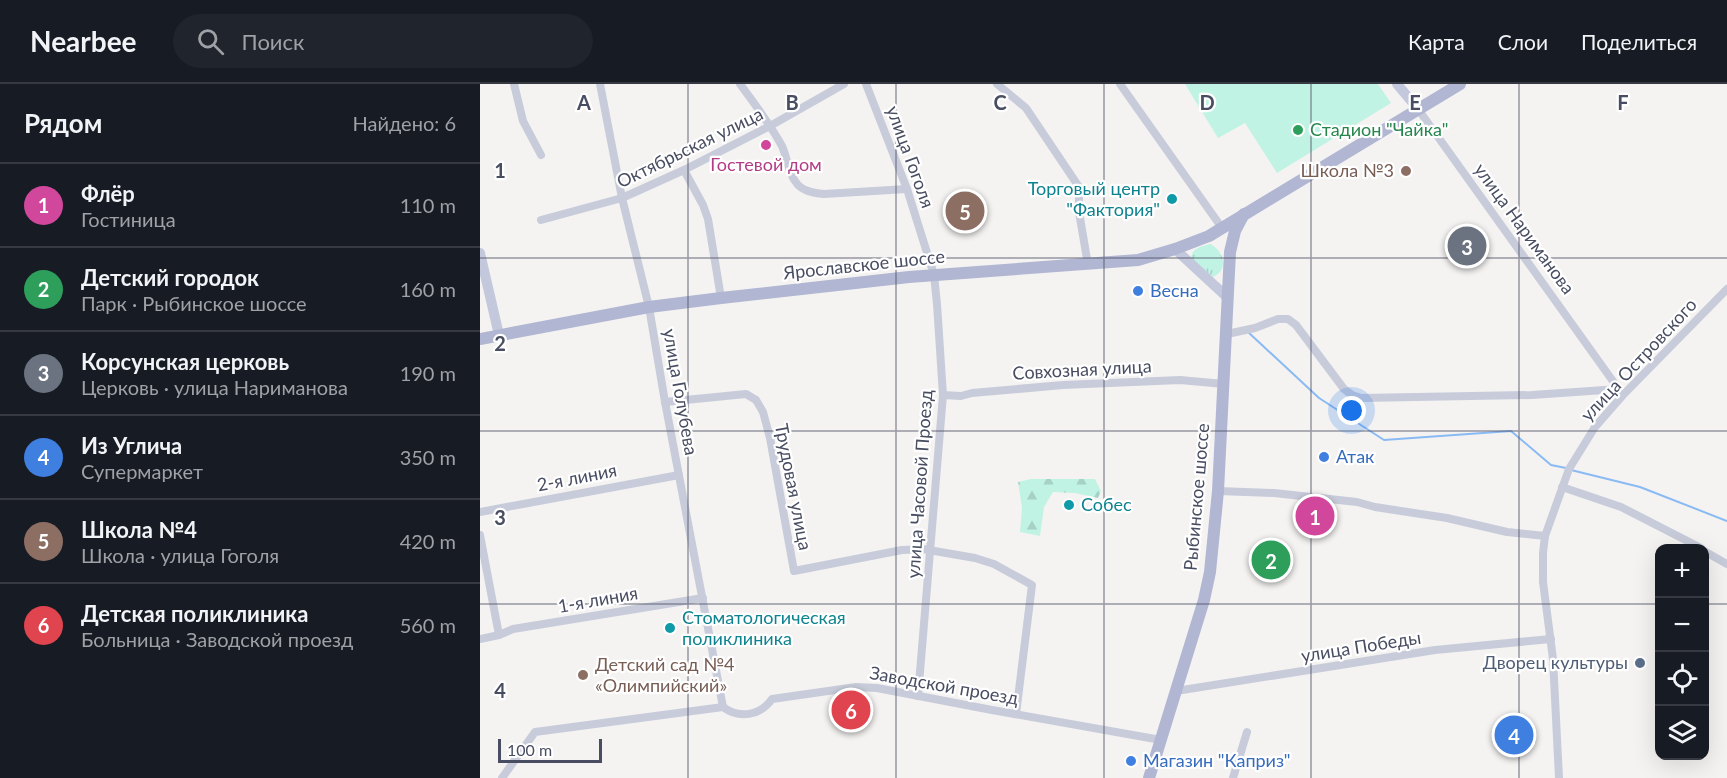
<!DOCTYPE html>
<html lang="ru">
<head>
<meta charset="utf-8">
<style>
	body { margin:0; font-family:Lato,sans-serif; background:#20242c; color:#f1f3f6 }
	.controls { position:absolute; right:18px; bottom:18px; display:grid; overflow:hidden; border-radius:12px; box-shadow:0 6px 24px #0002 }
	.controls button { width:54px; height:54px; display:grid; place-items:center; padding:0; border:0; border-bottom:2px solid #363941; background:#171b24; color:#f1f3f6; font:30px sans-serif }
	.scale { position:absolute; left:18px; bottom:15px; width:104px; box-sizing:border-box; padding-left:6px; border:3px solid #484d61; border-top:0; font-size:16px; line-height:21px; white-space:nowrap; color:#484d61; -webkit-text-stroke:4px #fff; paint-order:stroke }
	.you { position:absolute; left:872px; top:327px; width:21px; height:21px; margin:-15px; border:4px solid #fff; border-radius:50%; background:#1a73e8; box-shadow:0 0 0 9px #1a73e833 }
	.badge { display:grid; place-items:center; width:39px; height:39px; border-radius:50%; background:#0b8043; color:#fff; font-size:20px; font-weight:700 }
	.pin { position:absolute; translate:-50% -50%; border:3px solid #fff; box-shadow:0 2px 6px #0006 }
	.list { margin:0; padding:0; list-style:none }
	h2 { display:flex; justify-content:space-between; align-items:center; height:78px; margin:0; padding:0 24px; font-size:26px }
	h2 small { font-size:20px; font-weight:400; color:#9ea1a6 }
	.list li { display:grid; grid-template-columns:39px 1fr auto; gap:18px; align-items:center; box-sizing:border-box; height:84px; padding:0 24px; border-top:2px solid #363941 }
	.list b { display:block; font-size:22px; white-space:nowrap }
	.list p { margin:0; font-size:20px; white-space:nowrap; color:#9ea1a6 }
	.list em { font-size:20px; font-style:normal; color:#9ea1a6 }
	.icon { flex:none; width:33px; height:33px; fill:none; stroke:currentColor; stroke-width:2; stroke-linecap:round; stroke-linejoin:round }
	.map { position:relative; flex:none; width:1247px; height:694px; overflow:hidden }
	header { display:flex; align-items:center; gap:36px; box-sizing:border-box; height:84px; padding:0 30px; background:#171b24; border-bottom:2px solid #363941 }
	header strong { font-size:28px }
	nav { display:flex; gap:33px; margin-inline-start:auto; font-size:21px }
	.search { width:420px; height:54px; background:#20242c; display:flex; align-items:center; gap:15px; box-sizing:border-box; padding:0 21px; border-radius:33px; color:#9ea1a6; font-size:22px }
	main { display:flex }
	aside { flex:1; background:#171b24 }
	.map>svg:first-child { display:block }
	.grass { fill:url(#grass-tufts) }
	.forest { fill:url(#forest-firs) }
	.pitch { fill:#c0f3e4 }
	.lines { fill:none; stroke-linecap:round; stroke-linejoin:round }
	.stream { stroke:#8abaf3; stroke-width:2 }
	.street { stroke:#c8ccda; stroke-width:8 }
	.secondary { stroke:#c4c8dc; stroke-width:10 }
	.primary { stroke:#b1b6d2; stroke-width:12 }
	.grid { fill:none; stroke:#484d61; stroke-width:1.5; stroke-opacity:0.55 }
	.leisure-dot { fill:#2e9e5b; stroke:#fff; stroke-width:2 }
	.hotel-dot { fill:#d1479c; stroke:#fff; stroke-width:2 }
	.education-dot { fill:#8d6e63; stroke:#fff; stroke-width:2 }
	.culture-dot { fill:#0f9aa8; stroke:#fff; stroke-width:2 }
	.shop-dot { fill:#3f7fe0; stroke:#fff; stroke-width:2 }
	.service-dot { fill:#5c6f8a; stroke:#fff; stroke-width:2 }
	.labels { text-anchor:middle; stroke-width:4.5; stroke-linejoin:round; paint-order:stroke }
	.leisure-label { font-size:18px; fill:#27864d; stroke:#fff; text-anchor:start }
	.street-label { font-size:18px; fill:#484d61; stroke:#fff }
	.hotel-label { font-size:18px; fill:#b23c85; stroke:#fff }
	.education-label { font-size:18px; fill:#785e54; stroke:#fff; text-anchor:end }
	.culture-label { font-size:18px; fill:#0d838f; stroke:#fff; text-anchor:start }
	.shop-label { font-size:18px; fill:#366cbe; stroke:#fff; text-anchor:start }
	.service-label { font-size:18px; fill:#4e5e75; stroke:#fff; text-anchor:end }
	.grid-label { font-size:20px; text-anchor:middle; font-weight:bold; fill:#484d61; stroke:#fff; stroke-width:4.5; stroke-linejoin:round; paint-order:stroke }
</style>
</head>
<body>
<header>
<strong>Nearbee</strong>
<div class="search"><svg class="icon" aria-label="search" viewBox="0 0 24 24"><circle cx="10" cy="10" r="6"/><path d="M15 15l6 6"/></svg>Поиск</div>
<nav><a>Карта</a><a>Слои</a><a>Поделиться</a></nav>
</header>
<main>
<aside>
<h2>Рядом<small>Найдено: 6</small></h2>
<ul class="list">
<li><span class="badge" style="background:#d1479c">1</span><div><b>Флёр</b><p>Гостиница</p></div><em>110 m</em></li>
<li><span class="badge" style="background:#2e9e5b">2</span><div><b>Детский городок</b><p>Парк · Рыбинское шоссе</p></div><em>160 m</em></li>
<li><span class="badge" style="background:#6b7280">3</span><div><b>Корсунская церковь</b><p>Церковь · улица Нариманова</p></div><em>190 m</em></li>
<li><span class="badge" style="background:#3f7fe0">4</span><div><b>Из Углича</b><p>Супермаркет</p></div><em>350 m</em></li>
<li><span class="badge" style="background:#8d6e63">5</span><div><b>Школа №4</b><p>Школа · улица Гоголя</p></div><em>420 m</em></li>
<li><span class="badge" style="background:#e0444e">6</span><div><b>Детская поликлиника</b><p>Больница · Заводской проезд</p></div><em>560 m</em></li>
</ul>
</aside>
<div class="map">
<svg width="1247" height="694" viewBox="0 0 1247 694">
	<defs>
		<pattern id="grass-tufts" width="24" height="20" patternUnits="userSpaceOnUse" patternTransform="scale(1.5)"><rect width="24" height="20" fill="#c0f3e4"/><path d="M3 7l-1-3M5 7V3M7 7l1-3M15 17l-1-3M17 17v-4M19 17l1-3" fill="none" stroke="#a6d2c6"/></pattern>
		<pattern id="forest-firs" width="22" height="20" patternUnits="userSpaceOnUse" patternTransform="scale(1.5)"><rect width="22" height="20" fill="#c0f3e4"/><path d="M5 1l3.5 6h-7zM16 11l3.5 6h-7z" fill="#a6d2c6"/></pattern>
	</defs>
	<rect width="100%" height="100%" fill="#f4f3f2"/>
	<!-- grass -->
	<path class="grass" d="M730 160C744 166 749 187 733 193L711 176C711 164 720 163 730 160Z"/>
	<!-- forest -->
	<path class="forest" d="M551 395H615L621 407 618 414 595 409 573 408 564 423 560 452 540 448 542 424 538 398Z"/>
	<!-- pitch -->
	<path class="pitch" d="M705 0H898L911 19 797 89 765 39 738 54Z"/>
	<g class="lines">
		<!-- stream -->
		<g class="stream">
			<path d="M768 248 839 314 904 356 1031 347 1071 381 1086 384"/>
			<path d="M1091 386 1160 403 1247 437"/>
		</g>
		<!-- street -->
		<g class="street">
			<path d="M34 0 43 37 61 71"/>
			<path d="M120 0 142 114 169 223 185 318 243 623"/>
			<path d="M260 0C275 20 290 40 302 62 307 73 308 87 315 97 321 107 333 109 344 110L427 105"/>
			<path d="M386 0 427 105 454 191 457 220 463 311 438 612"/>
			<path d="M517 0 546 24 599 103V128L608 181"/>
			<path d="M640 0 742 144"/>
			<path d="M938 25 1140 307"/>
			<path d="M204 86 223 121 228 135 241 214"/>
			<path d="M61 136 142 114 204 86 290 42 364 0"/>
			<path d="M747 250 775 244 798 235H808L816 241 864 305 872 311 881 314 1052 311 1139 305"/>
			<path d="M463 311 481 312 492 309 583 301 700 296 744 300"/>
			<path d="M185 318 266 310 276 316 283 328 290 354 314 487 422 466 443 465 495 474 514 480 552 501 536 630"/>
			<path d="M1082 403 1141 423 1221 464"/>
			<path d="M738 407 794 409 877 418 895 423 967 434 1027 448 1065 452"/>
			<path d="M0 428 199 391"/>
			<path d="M0 451 19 551"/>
			<path d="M1224 467 1247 480"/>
			<path d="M0 555 19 551 33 545 223 514"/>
			<path d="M696 607 955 566 1071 555"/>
			<path d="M22 694 55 648 243 623C259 635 280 632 292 615L376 603 397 604 512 626 681 656"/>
			<path d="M753 694 767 648"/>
			<path d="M1079 694 1073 575 1063 498V469L1065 452 1089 385 1115 343 1143 311 1247 205"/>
		</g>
		<!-- secondary -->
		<g class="secondary">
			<path d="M917 0 938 25"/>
			<path d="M695 165 748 214"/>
			<path d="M0 169 19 251"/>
		</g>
		<!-- primary -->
		<g class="primary">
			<path d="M0 255 169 223 241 214 429 193 658 176 695 165 729 152 980 0"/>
			<path d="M669 694 724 516 730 488 738 407 750 168 755 147 764 130"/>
		</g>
	</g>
	<!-- grid -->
	<path class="grid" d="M208 0V694M416 0V694M624 0V694M831 0V694M1039 0V694M0 174H1247M0 347H1247M0 520H1180M1224 520H1247"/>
	<!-- markers -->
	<circle class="leisure-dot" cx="818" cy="46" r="6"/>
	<circle class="hotel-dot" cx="286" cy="61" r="6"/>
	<g class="education-dot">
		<circle cx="926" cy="87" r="6"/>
		<circle cx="103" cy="591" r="6"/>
	</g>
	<g class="culture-dot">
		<circle cx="692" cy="115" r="6"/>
		<circle cx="589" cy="421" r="6"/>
		<circle cx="190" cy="544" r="6"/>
	</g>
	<g class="shop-dot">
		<circle cx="658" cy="207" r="6"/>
		<circle cx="844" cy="373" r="6"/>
		<circle cx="651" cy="677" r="6"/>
	</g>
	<circle class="service-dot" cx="1160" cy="579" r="6"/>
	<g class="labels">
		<!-- leisure labels -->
		<g class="leisure-label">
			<text x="830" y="52">Стадион "Чайка"</text>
		</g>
		<!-- street labels -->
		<g class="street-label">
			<text transform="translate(210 64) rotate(-26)" y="6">Октябрьская улица</text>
			<text transform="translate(430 73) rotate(70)" y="6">улица Гоголя</text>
			<text transform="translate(1044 145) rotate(54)" y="6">улица Нариманова</text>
			<text transform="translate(384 181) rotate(-6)" y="6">Ярославское шоссе</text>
			<text transform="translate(1159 276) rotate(-47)" y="6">улица Островского</text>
			<text transform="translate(602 286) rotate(-3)" y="6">Совхозная улица</text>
			<text transform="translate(200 308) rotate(80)" y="6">улица Голубева</text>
			<text transform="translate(97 394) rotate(-11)" y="6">2-я линия</text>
			<text transform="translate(440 400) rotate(-86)" y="6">улица Часовой Проезд</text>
			<text transform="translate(313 403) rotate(79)" y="6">Трудовая улица</text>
			<text transform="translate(717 413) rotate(-85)" y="6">Рыбинское шоссе</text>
			<text transform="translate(118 516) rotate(-10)" y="6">1-я линия</text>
			<text transform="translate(881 563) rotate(-9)" y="6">улица Победы</text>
			<text transform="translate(464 602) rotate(10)" y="6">Заводской проезд</text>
		</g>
		<!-- hotel labels -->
		<g class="hotel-label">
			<text x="286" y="87">Гостевой дом</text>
		</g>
		<!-- education labels -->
		<g class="education-label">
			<text x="914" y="93">Школа №3</text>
			<text x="115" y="587" text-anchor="start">Детский сад №4<tspan x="115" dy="21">«Олимпийский»</tspan></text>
		</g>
		<!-- culture labels -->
		<g class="culture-label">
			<text x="680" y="111" text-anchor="end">Торговый центр<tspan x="680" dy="21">"Фактория"</tspan></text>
			<text x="601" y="427">Собес</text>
			<text x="202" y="540">Стоматологическая<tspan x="202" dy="21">поликлиника</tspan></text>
		</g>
		<!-- shop labels -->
		<g class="shop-label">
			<text x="670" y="213">Весна</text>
			<text x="856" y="379">Атак</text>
			<text x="663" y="683">Магазин "Каприз"</text>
		</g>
		<!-- service labels -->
		<g class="service-label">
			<text x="1148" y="585">Дворец культуры</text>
		</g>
	</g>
	<g class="grid-label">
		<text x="104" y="26">A</text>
		<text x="312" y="26">B</text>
		<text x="520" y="26">C</text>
		<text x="727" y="26">D</text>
		<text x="935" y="26">E</text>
		<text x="1143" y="26">F</text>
		<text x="20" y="94">1</text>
		<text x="20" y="267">2</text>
		<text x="20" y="441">3</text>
		<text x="20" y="614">4</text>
	</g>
</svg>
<div class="controls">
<button>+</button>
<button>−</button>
<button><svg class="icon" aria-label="locate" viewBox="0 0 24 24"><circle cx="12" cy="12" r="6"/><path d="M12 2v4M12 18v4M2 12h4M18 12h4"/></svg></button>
<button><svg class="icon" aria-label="layers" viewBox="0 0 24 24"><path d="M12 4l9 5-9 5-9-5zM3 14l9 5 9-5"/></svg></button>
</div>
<div class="scale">100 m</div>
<div class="you"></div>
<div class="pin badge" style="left:835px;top:432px;background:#d1479c">1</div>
<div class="pin badge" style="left:791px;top:476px;background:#2e9e5b">2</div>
<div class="pin badge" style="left:987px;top:162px;background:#6b7280">3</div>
<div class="pin badge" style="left:1034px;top:651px;background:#3f7fe0">4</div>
<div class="pin badge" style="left:485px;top:127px;background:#8d6e63">5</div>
<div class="pin badge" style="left:371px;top:626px;background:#e0444e">6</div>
</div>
</main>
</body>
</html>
